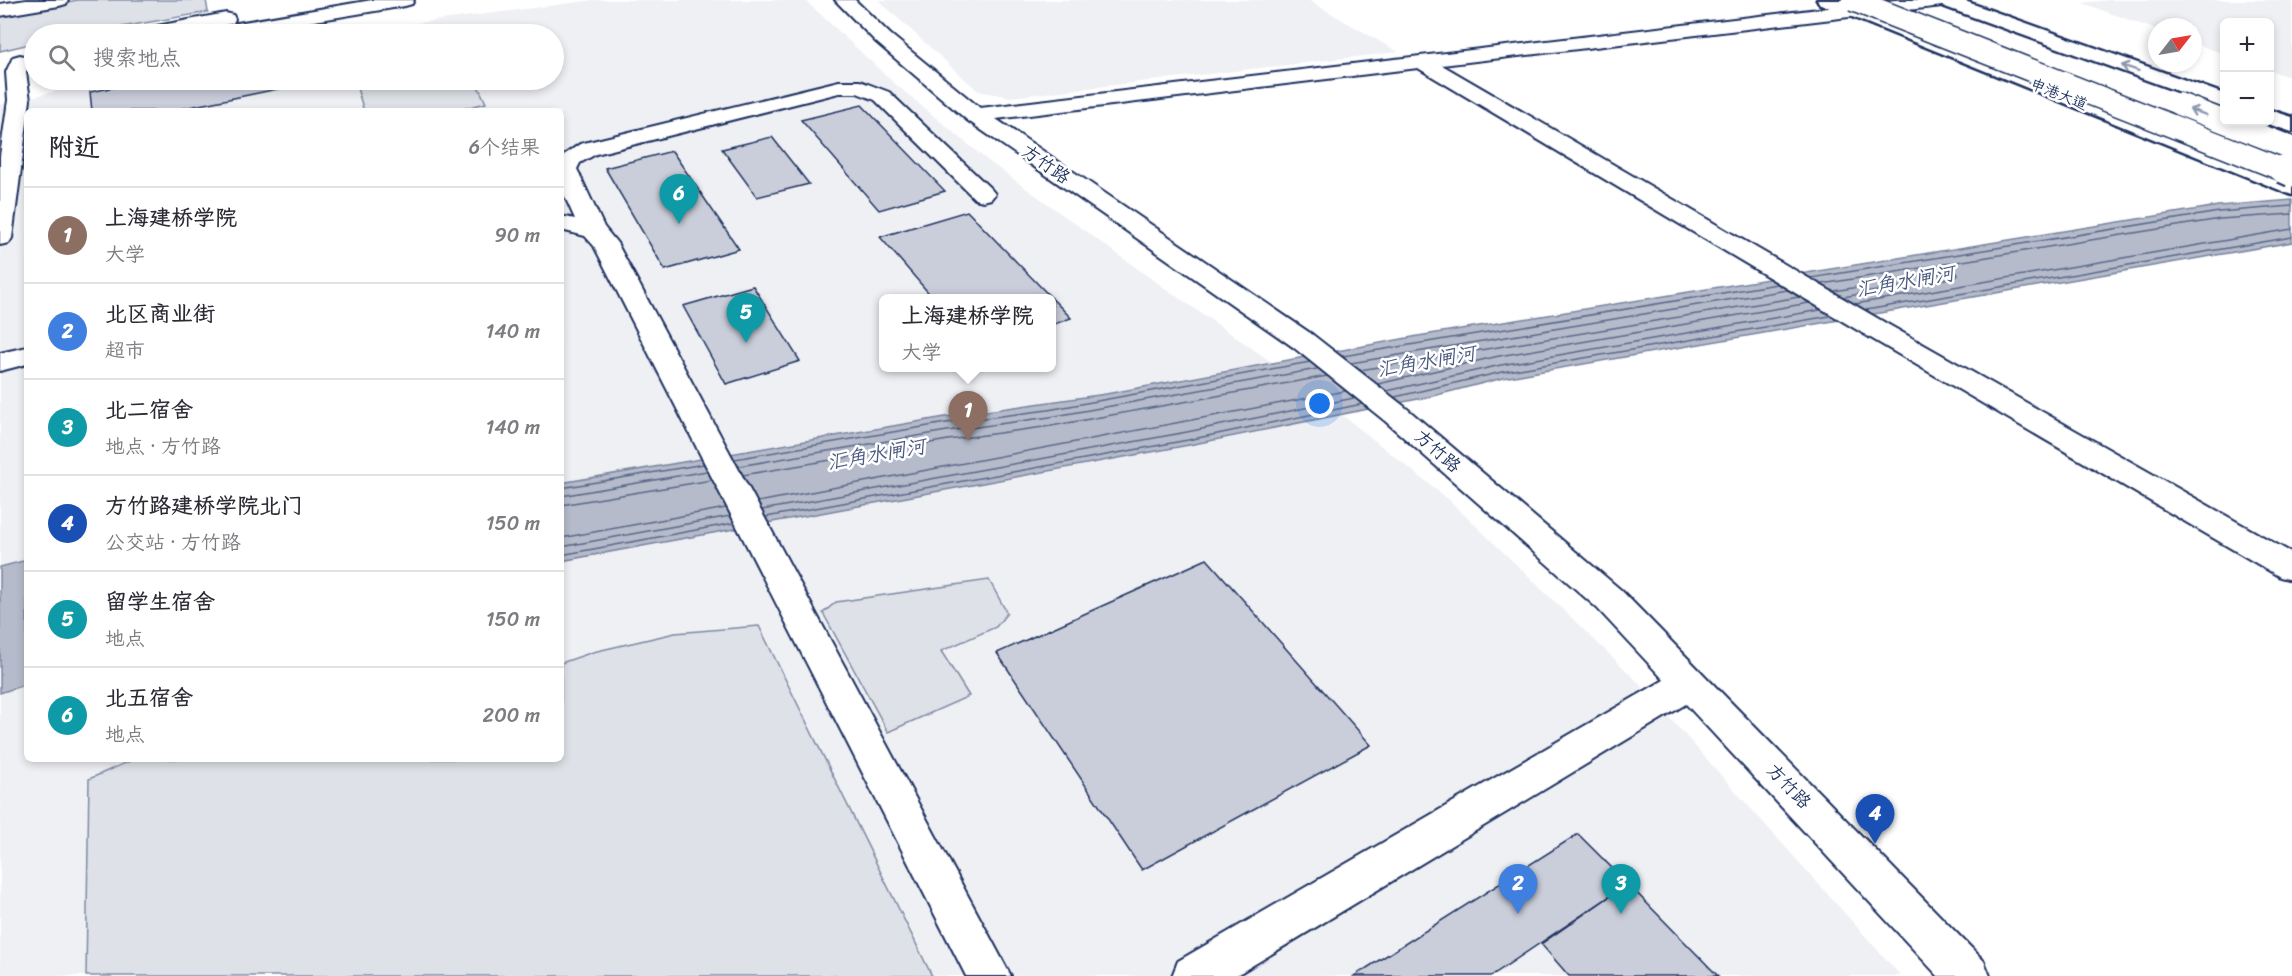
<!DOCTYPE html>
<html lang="zh">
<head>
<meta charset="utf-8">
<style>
	body { margin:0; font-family:Sriracha,"LXGW WenKai TC",sans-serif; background:#f7f7f7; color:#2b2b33 }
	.controls { position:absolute; right:18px; top:18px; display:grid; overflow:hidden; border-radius:9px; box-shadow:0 3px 9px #0003 }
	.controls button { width:54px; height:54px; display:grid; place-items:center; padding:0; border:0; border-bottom:2px solid #e1e1e2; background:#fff; color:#2b2b33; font:30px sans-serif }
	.compass { position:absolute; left:2148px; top:18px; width:54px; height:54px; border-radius:50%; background:#fff; box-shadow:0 3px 9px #0003; rotate:59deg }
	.you { position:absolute; left:1320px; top:404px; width:21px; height:21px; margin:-15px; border:4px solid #fff; border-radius:50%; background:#1a73e8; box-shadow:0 0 0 9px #1a73e833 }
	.badge { display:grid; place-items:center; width:39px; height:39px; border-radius:50%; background:#7c3aed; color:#fff; font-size:20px; font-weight:700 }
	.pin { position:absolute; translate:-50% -50px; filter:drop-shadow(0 2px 3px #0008) }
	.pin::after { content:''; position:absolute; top:32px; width:21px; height:18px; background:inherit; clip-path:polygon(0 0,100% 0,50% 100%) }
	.popup { position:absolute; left:879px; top:294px; width:177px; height:78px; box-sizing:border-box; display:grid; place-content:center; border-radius:9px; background:#fff; filter:drop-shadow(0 2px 4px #0005); font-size:20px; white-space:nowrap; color:#7c7c81 }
	.popup b { font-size:22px; color:#2b2b33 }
	.popup::after { content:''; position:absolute; left:50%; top:100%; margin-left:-12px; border:12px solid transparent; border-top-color:#fff }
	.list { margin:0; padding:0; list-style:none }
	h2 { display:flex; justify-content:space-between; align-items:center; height:78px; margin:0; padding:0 24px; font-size:26px }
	h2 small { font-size:20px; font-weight:400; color:#7c7c81 }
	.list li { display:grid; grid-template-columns:39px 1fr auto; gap:18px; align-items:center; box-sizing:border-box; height:96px; padding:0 24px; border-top:2px solid #e1e1e2 }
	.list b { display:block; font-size:22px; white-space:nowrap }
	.list p { margin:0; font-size:20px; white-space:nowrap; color:#7c7c81 }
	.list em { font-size:20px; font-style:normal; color:#7c7c81 }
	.icon { flex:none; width:33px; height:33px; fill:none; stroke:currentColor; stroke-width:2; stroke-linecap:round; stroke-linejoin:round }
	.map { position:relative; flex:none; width:2292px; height:976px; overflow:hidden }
	.search { position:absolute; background:#fff; box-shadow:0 3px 9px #0003; left:24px; top:24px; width:540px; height:66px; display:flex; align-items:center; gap:15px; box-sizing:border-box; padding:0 21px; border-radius:33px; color:#7c7c81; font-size:22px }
	.panel { position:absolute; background:#fff; box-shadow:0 3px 9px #0003; left:24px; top:108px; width:540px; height:654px; border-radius:9px }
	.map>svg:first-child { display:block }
	.built { fill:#eff0f4; fill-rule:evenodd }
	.green { fill:#dee1e7; stroke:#7c88a2; stroke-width:1.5 }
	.water { fill:#b5bbca; stroke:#77839f; stroke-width:1.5 }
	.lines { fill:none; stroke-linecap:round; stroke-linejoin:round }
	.shore { stroke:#596789; stroke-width:1.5 }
	.building { fill:#caceda; stroke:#1b2f5e; stroke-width:1.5 }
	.minor-casing { stroke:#1b2f5e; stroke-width:4 }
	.major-casing { stroke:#1b2f5e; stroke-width:5 }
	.minor { fill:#fff; fill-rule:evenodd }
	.major { fill:#fff; fill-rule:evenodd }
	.highway-bridge-far1-casing { stroke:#1b2f5e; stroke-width:25; stroke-linecap:butt }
	.highway-bridge-casing { stroke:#1b2f5e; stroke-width:31; stroke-linecap:butt }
	.highway-bridge-far1 { stroke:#fff; stroke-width:22 }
	.highway-bridge { stroke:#fff; stroke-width:27 }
	.oneway { stroke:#8d97ae }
	.labels { text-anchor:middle; stroke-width:5; stroke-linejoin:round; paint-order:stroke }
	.far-street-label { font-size:15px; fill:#1b2f5e; stroke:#fff }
	.street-label { font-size:18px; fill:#1b2f5e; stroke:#fff }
	.water-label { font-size:20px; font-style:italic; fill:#49597e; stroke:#fff }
</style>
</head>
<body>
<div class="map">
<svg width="2292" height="976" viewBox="0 0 2292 976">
	<rect width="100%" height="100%" fill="#fff"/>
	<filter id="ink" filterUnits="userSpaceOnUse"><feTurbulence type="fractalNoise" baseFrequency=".0167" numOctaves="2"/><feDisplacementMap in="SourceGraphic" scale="12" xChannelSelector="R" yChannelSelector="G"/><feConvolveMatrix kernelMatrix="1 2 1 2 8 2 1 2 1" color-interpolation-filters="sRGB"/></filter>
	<g filter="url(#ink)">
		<!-- built -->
		<g class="built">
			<path d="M594 0H805L894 83 987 160 1156 282 1302 383 1448 499 1634 678 1901 976H0V105L100 80H554V34H334ZM27 111H561V759H27ZM884 298H1052V368H884Z"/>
			<path d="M878 0H1308L1398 52 1011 97 978 91Z"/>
			<path d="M2110 0H2292V78L2270 70V22H2224V54L2193 43V27H2157V30L2082 3Z"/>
		</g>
		<!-- green -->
		<g class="green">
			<path d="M78 0H206L208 12 82 34H34V43L0 51V14Z"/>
			<path d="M383 80H475L486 103 453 111H364L356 85Z"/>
			<path d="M989 580 1007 613 996 627 941 651 969 696 888 732 823 613 836 602Z"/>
			<path d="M759 626 932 976H86L89 779 134 759H561V663L593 652 675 633Z"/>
		</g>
		<!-- water -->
		<g class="water">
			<path d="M2292 200V242L1503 378 1433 396 1189 445 561 561V483L945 417 1106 394 1418 336 2218 206Z"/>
			<path d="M27 560V684L0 693V567Z"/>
		</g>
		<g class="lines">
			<!-- shore -->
			<g class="shore">
				<path d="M1811 278 2219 212 2292 206"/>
				<path d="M1822 284 2220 219 2292 214"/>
				<path d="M1834 291 1955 271 1958 274 1956 277 1843 297"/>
				<path d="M1855 304 2292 229"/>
				<path d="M1866 310 2292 237"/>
				<path d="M1343 356 1777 284"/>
				<path d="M1351 363 1787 290"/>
				<path d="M1360 370 1799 297"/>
				<path d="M1378 384 1499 356 1809 303"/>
				<path d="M1387 391 1501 365 1820 310"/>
				<path d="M1395 397 1502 372 1830 316"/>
				<path d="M735 459 946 423 1048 410 1310 362"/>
				<path d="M739 466 947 431 1050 417 1317 369"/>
				<path d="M743 475 948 440 1051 426 1327 376"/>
				<path d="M561 488 704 464"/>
				<path d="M561 496 707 471"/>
				<path d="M758 502 1345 391"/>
				<path d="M561 505 712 480"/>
				<path d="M762 510 1187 432 1354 398"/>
				<path d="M766 517 1188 440 1362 404"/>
				<path d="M561 538 726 508"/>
				<path d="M561 547 730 516"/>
				<path d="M561 555 734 523"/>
			</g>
		</g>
		<!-- building -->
		<g class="building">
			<path d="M151 80H321L170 111H92L90 92Z"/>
			<path d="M862 105 945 191 879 210 801 120Z"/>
			<path d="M772 137 809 184 757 197 722 149Z"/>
			<path d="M672 151 739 249 665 270 605 168Z"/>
			<path d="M967 211 1071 318 1052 325V298H933L880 237Z"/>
			<path d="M753 286 800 361 726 384 683 306Z"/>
			<path d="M1207 559 1371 745 1142 870 997 653Z"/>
			<path d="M1578 834 1628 884 1491 976H1354Z"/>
			<path d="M1628 884 1718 976H1569L1541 944Z"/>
		</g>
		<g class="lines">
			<defs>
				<g id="minor">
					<path d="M26 0H68L66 4 59 6 0 16V4Z"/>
					<path d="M372 0H414L412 4 405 6 237 34H197L201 29 174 34H136L139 30 146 28 226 13 233 15 235 19 233 23 220 26Z"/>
					<path d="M835 0H855L890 34 980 108 1895 0H1951L1949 4 1942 6 1442 65 1889 325 2292 553V580L2280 577 1869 337 1418 68 996 119 1313 335 1405 407 1621 590 1984 961 1990 976H1938L1686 704 1235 976H1172L1178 961 1664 680 1597 608 1385 421 1293 347 967 120 876 42Z"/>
					<path d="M20 55 27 57 30 61 26 72 30 100 12 238 9 243 0 245V156L8 100 6 72 13 57Z"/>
					<path d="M839 81H860L889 92 991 189 995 194 991 199 983 201 975 199 875 100 857 93H839L596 154 580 163 577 169 604 227 617 243 1011 976H966L594 246 585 236 561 230V216L575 219 561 188V157L580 144Z"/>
					<path d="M27 347V364L0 371V353Z"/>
				</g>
				<g id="major">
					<path d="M1817 0H1844L2292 179V195L1820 4Z"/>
					<path d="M1934 0H1962L2224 94V108L1937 4Z"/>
					<path d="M2270 110 2292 117V132L2262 122H2270Z"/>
				</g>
			</defs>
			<!-- minor casing -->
			<use href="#minor" class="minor-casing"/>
			<!-- major casing -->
			<use href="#major" class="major-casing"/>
			<!-- minor -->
			<use href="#minor" class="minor"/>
			<!-- major -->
			<use href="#major" class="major"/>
			<defs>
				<g id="highway-bridge-far1">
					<path d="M1853 0 2286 171"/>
					<path d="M2179 104 2292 148"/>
				</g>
				<path id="highway-bridge" d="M2283 169 2292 173"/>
			</defs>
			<!-- highway-bridge-far1 casing -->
			<use href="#highway-bridge-far1" class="highway-bridge-far1-casing"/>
			<!-- highway-bridge casing -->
			<use href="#highway-bridge" class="highway-bridge-casing"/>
			<!-- highway-bridge-far1 -->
			<use href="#highway-bridge-far1" class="highway-bridge-far1"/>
			<!-- highway-bridge -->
			<use href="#highway-bridge" class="highway-bridge"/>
		</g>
		<!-- one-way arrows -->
		<defs><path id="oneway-shaft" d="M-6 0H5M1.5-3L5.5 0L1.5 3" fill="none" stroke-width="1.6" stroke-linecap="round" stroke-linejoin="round" transform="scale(1.5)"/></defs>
		<g class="oneway">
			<use href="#oneway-shaft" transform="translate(2130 68) rotate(-161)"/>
			<use href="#oneway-shaft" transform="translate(2198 112) rotate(-159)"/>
		</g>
	</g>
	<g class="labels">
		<!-- far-street labels -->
		<g class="far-street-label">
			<text transform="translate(2059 94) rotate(22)" y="5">申港大道</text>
		</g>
		<!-- street labels -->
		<g class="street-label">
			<text transform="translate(1046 164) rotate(35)" y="6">方竹路</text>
			<text transform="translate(1438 451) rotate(41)" y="6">方竹路</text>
			<text transform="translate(1789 786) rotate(46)" y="6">方竹路</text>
		</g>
		<!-- water labels -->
		<g class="water-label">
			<text transform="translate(1905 281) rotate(-10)" y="7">汇角水闸河</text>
			<text transform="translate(1426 361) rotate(-10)" y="7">汇角水闸河</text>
			<text transform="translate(876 454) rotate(-10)" y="7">汇角水闸河</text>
		</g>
	</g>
</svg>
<div class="controls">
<button>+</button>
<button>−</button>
</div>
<svg class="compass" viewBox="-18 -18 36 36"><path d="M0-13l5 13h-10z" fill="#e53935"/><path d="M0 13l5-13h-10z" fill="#7c7c81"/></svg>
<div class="you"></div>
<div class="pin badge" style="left:968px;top:441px;background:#8d6e63">1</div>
<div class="popup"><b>上海建桥学院</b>大学</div>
<div class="pin badge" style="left:1518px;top:914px;background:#3f7fe0">2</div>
<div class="pin badge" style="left:1621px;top:914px;background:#0f9aa8">3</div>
<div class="pin badge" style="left:1875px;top:844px;background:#1a4fb4">4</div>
<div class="pin badge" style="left:746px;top:343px;background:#0f9aa8">5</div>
<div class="pin badge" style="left:679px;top:224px;background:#0f9aa8">6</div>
<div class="search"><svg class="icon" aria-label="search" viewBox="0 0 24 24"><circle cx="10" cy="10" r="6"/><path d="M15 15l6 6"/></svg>搜索地点</div>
<section class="panel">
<h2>附近<small>6个结果</small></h2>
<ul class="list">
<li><span class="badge" style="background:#8d6e63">1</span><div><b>上海建桥学院</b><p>大学</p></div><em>90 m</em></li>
<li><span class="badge" style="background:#3f7fe0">2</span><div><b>北区商业街</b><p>超市</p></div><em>140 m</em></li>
<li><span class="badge" style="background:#0f9aa8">3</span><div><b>北二宿舍</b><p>地点 · 方竹路</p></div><em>140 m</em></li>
<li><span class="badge" style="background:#1a4fb4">4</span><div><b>方竹路建桥学院北门</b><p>公交站 · 方竹路</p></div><em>150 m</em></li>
<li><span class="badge" style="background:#0f9aa8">5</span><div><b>留学生宿舍</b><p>地点</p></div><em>150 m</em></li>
<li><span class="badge" style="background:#0f9aa8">6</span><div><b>北五宿舍</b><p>地点</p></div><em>200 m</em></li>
</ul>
</section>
</div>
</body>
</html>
